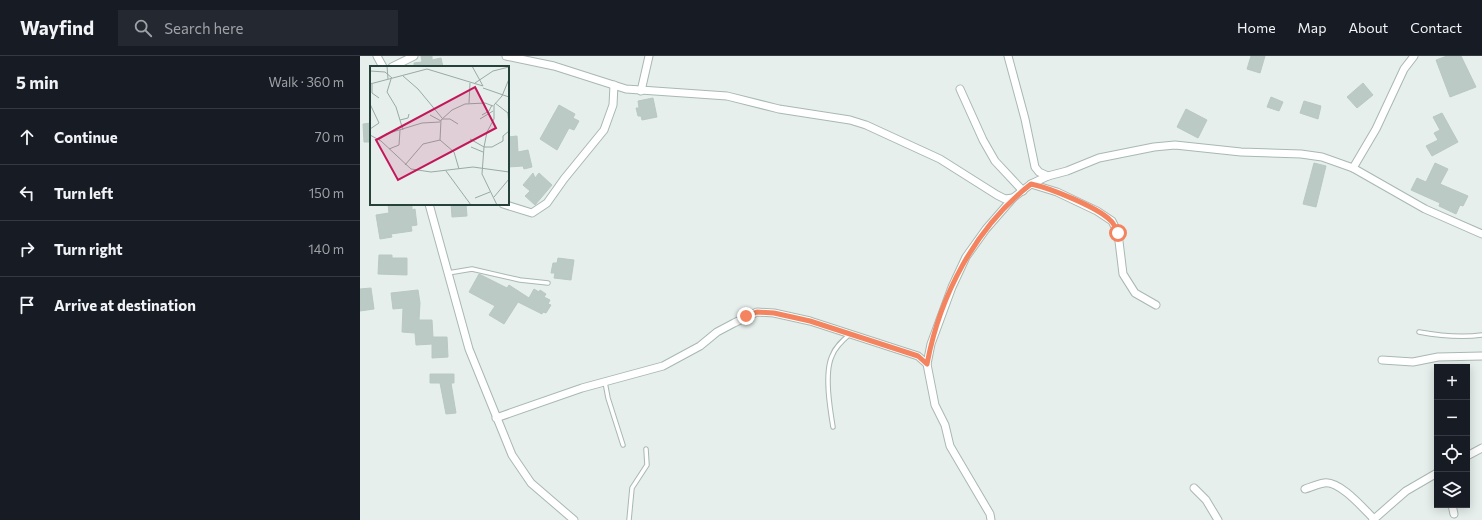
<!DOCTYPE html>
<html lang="en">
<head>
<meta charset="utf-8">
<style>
	body { margin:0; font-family:Commissioner,sans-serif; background:#242831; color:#f1f3f6 }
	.controls { position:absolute; right:12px; bottom:12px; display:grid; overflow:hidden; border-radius:0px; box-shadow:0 2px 10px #0003 }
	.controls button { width:36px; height:36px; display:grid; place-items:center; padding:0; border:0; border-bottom:1px solid #363941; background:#171b24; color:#f1f3f6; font:20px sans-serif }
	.stop { position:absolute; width:12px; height:12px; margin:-9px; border:3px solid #f4845f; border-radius:50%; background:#fff }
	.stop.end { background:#f4845f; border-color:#fff; box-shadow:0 1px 4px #0008 }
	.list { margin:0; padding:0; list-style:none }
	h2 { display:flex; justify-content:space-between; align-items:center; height:52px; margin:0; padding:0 16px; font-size:17px }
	h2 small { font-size:13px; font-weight:400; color:#9ea1a6 }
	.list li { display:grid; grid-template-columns:26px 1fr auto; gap:12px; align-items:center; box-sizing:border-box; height:56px; padding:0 16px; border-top:1px solid #363941 }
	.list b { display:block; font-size:15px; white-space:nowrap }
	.list em { font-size:13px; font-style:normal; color:#9ea1a6 }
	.icon { flex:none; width:22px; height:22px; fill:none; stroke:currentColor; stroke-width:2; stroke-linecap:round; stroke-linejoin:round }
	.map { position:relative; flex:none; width:1122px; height:464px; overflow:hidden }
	header { display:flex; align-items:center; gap:24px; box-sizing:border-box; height:56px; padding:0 20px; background:#171b24; border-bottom:1px solid #363941 }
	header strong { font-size:19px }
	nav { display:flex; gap:22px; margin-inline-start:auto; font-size:14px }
	.search { width:280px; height:36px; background:#242831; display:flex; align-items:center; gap:10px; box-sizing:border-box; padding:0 14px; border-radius:0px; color:#9ea1a6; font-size:15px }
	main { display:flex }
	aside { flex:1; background:#171b24 }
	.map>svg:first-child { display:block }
	.building { fill:#bbcac4; stroke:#b8c9c2 }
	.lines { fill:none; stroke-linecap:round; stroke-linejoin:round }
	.service-casing { stroke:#a8b8b2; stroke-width:5.5 }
	.minor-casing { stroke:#a8b8b2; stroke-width:9 }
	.service { stroke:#fff; stroke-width:3.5 }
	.minor { stroke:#fff; stroke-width:7 }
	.route { stroke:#f4845f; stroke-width:5 }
	.inset-road { fill:none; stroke:#98aaa4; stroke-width:1 }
	.view { fill:#c2185b; fill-opacity:0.15; stroke:#c2185b; stroke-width:2 }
	.inset-edge { fill:none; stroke:#24423a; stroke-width:2 }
</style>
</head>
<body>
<header>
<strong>Wayfind</strong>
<div class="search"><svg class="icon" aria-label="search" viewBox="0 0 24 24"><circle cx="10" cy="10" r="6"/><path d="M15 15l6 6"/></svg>Search here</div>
<nav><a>Home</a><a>Map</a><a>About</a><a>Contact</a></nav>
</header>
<main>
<aside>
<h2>5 min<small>Walk · 360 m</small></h2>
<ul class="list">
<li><svg class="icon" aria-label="ahead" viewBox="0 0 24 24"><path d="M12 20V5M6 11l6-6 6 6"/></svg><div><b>Continue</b></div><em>70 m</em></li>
<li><svg class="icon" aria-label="left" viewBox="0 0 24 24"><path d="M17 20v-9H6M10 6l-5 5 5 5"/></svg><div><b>Turn left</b></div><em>150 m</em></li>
<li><svg class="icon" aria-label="right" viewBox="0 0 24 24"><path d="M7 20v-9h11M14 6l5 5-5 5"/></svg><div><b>Turn right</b></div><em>140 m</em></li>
<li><svg class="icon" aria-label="arrive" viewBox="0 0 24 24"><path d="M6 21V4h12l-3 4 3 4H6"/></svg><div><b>Arrive at destination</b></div></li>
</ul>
</aside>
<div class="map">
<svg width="1122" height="464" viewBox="0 0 1122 464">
	<rect width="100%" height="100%" fill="#e6efeb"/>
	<!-- building -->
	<g class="building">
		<path d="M61 0H72V4L81 2 83 11H54V7L62 6Z"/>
		<path d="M891 0H905L900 17 887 13Z"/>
		<path d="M1087 0H1101L1116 31 1090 41 1076 4Z"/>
		<path d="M1003 27 1013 39 997 52 987 41Z"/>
		<path d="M911 41 923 46 919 55 907 51Z"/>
		<path d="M293 42 297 61 282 64 281 60H278L276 52H279L278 45Z"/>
		<path d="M944 45 961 50 958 63 940 57Z"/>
		<path d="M199 49 215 58 213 62 219 65 214 74 209 72 197 94 180 83Z"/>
		<path d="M826 53 847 64 838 82 817 71Z"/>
		<path d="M1082 57 1098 86 1072 100 1066 90 1078 84 1074 77 1080 74 1073 61Z"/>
		<path d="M11 67V86H4L3 68Z"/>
		<path d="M157 80 158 96 168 94 172 111 164 113 163 110 148 111V81Z"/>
		<path d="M954 107 966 110 956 151 943 148Z"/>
		<path d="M1075 107 1088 113 1080 128 1108 140 1103 150 1100 149 1096 158 1079 150 1080 147 1051 134 1057 122 1066 126Z"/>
		<path d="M173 117 175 122 179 117 192 129 175 149 165 140 170 135 163 129Z"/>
		<path d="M28 148H52V154L55 153 57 169 51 170 52 175 31 178 32 181 20 183 16 159 29 157Z"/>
		<path d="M91 148H106L107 160 92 161Z"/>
		<path d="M19 199H32V202H47V219L18 218Z"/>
		<path d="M198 202 214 204 211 224 194 222 195 217H191L193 207H197Z"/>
		<path d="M119 218 147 232 149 229 169 242 174 233 179 236 180 234 186 238 184 241 190 244 188 248 191 249 186 257 183 256 182 258 158 246 144 268 129 259 135 250 109 236Z"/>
		<path d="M11 232 14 253 0 255V233Z"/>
		<path d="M58 234 60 247 59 264H72L73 281H87L88 301 72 302V288L56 289 55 277 42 276 43 252 33 253 31 237Z"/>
		<path d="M70 318H94V327H91L96 357 86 358 80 327H70Z"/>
	</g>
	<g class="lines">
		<defs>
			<g id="service">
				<path d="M88 217 112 213 160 224 188 227"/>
				<path d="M1059 276C1081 280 1100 282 1122 279"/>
				<path d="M245 326 248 342 263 389"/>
				<path d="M473 371C470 353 464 317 472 300 475 291 483 284 490 278"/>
				<path d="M269 464 272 432 287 409 286 393"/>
			</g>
			<g id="minor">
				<path d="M17 0 23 11"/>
				<path d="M146 0 194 10 266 33 367 40 419 53 490 64 506 69 580 103 637 139 645 143 653 142"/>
				<path d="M648 0 665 63 675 111 679 116 688 120"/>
				<path d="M32 11 54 0"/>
				<path d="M600 33 623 84 635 105 663 135"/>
				<path d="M281 35 289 0"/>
				<path d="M993 112 1016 73 1044 13 1054 0"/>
				<path d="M671 128 697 136 737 155 752 165 758 177 763 218 775 237 796 249"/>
				<path d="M69 148 109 293 152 399 171 427 214 464"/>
				<path d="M143 148 172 157 187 147 204 123 244 74 253 49 254 29"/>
				<path d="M1022 304 1053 306 1078 301 1122 300"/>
				<path d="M136 362 222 332 303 310 340 290 357 276 374 267 397 256 414 257 450 265 558 300 567 308"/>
				<path d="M1107 400 1122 392"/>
				<path d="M834 432 846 444 858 464"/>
				<path d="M945 433C951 431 958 428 964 427 979 424 1003 452 1014 463"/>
				<path d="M1092 449 1094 458"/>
				<path d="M631 464 630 458 590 390 585 369 575 349 567 308 571 288 592 231 606 201 626 173 653 142 671 128 688 120 707 115 739 102 794 91 815 89 881 96 941 98 962 101 993 112 1065 153 1122 178"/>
				<path d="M1013 464 1046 435 1077 417"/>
			</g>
		</defs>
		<!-- service casing -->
		<use href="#service" class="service-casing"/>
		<!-- minor casing -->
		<use href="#minor" class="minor-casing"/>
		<!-- service -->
		<use href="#service" class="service"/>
		<!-- minor -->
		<use href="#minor" class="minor"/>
	</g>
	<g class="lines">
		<!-- route -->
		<path class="route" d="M386 260 397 256 414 257 450 265 558 300 567 308C580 239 615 172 671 128 690 132 737 151 750 164 754 167 756 173 758 177"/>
	</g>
	<!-- overview -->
	<g transform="translate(10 10)">
		<rect width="139" height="139" fill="#e6efeb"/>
		<path class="inset-road" d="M17 0 18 13M102 0 113 20M0 5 15 6 22 12M33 10 48 23 72 52M21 13 17 26 26 41 33 64M105 17 123 5 139 1M0 18 57 3 113 20M2 18V27L9 32M113 22 139 31M99 37 100 17M125 37 138 47 139 60M0 38 9 57 0 63M60 49 71 55M112 49 119 45 122 39M72 53H80L88 58M110 53 123 45M30 54 38 52 39 48M0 69 11 75 41 103 61 106 103 101 139 106M100 73 114 81H122L133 75V70L139 65M9 74 16 68 52 57 70 56M101 81 113 86M19 83 29 79 30 64M35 99 53 78 70 74M89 103 84 86 70 74 71 54 82 44 95 38 115 37 123 40M76 105 101 139M124 131 139 113M105 132 120 126M127 139 112 108 114 81 117 66 124 53V39L132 30 139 13"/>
		<path class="view" d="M105 21 126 62 28 114 6 74Z"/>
		<rect width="139" height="139" class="inset-edge"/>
	</g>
</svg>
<div class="controls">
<button>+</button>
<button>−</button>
<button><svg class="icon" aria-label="locate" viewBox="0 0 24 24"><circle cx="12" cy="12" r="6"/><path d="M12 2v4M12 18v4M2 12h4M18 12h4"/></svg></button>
<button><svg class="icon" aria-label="layers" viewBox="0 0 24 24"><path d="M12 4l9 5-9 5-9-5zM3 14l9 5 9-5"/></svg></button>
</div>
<div class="stop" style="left:758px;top:177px"></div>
<div class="stop end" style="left:386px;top:260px"></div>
</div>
</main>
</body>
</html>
